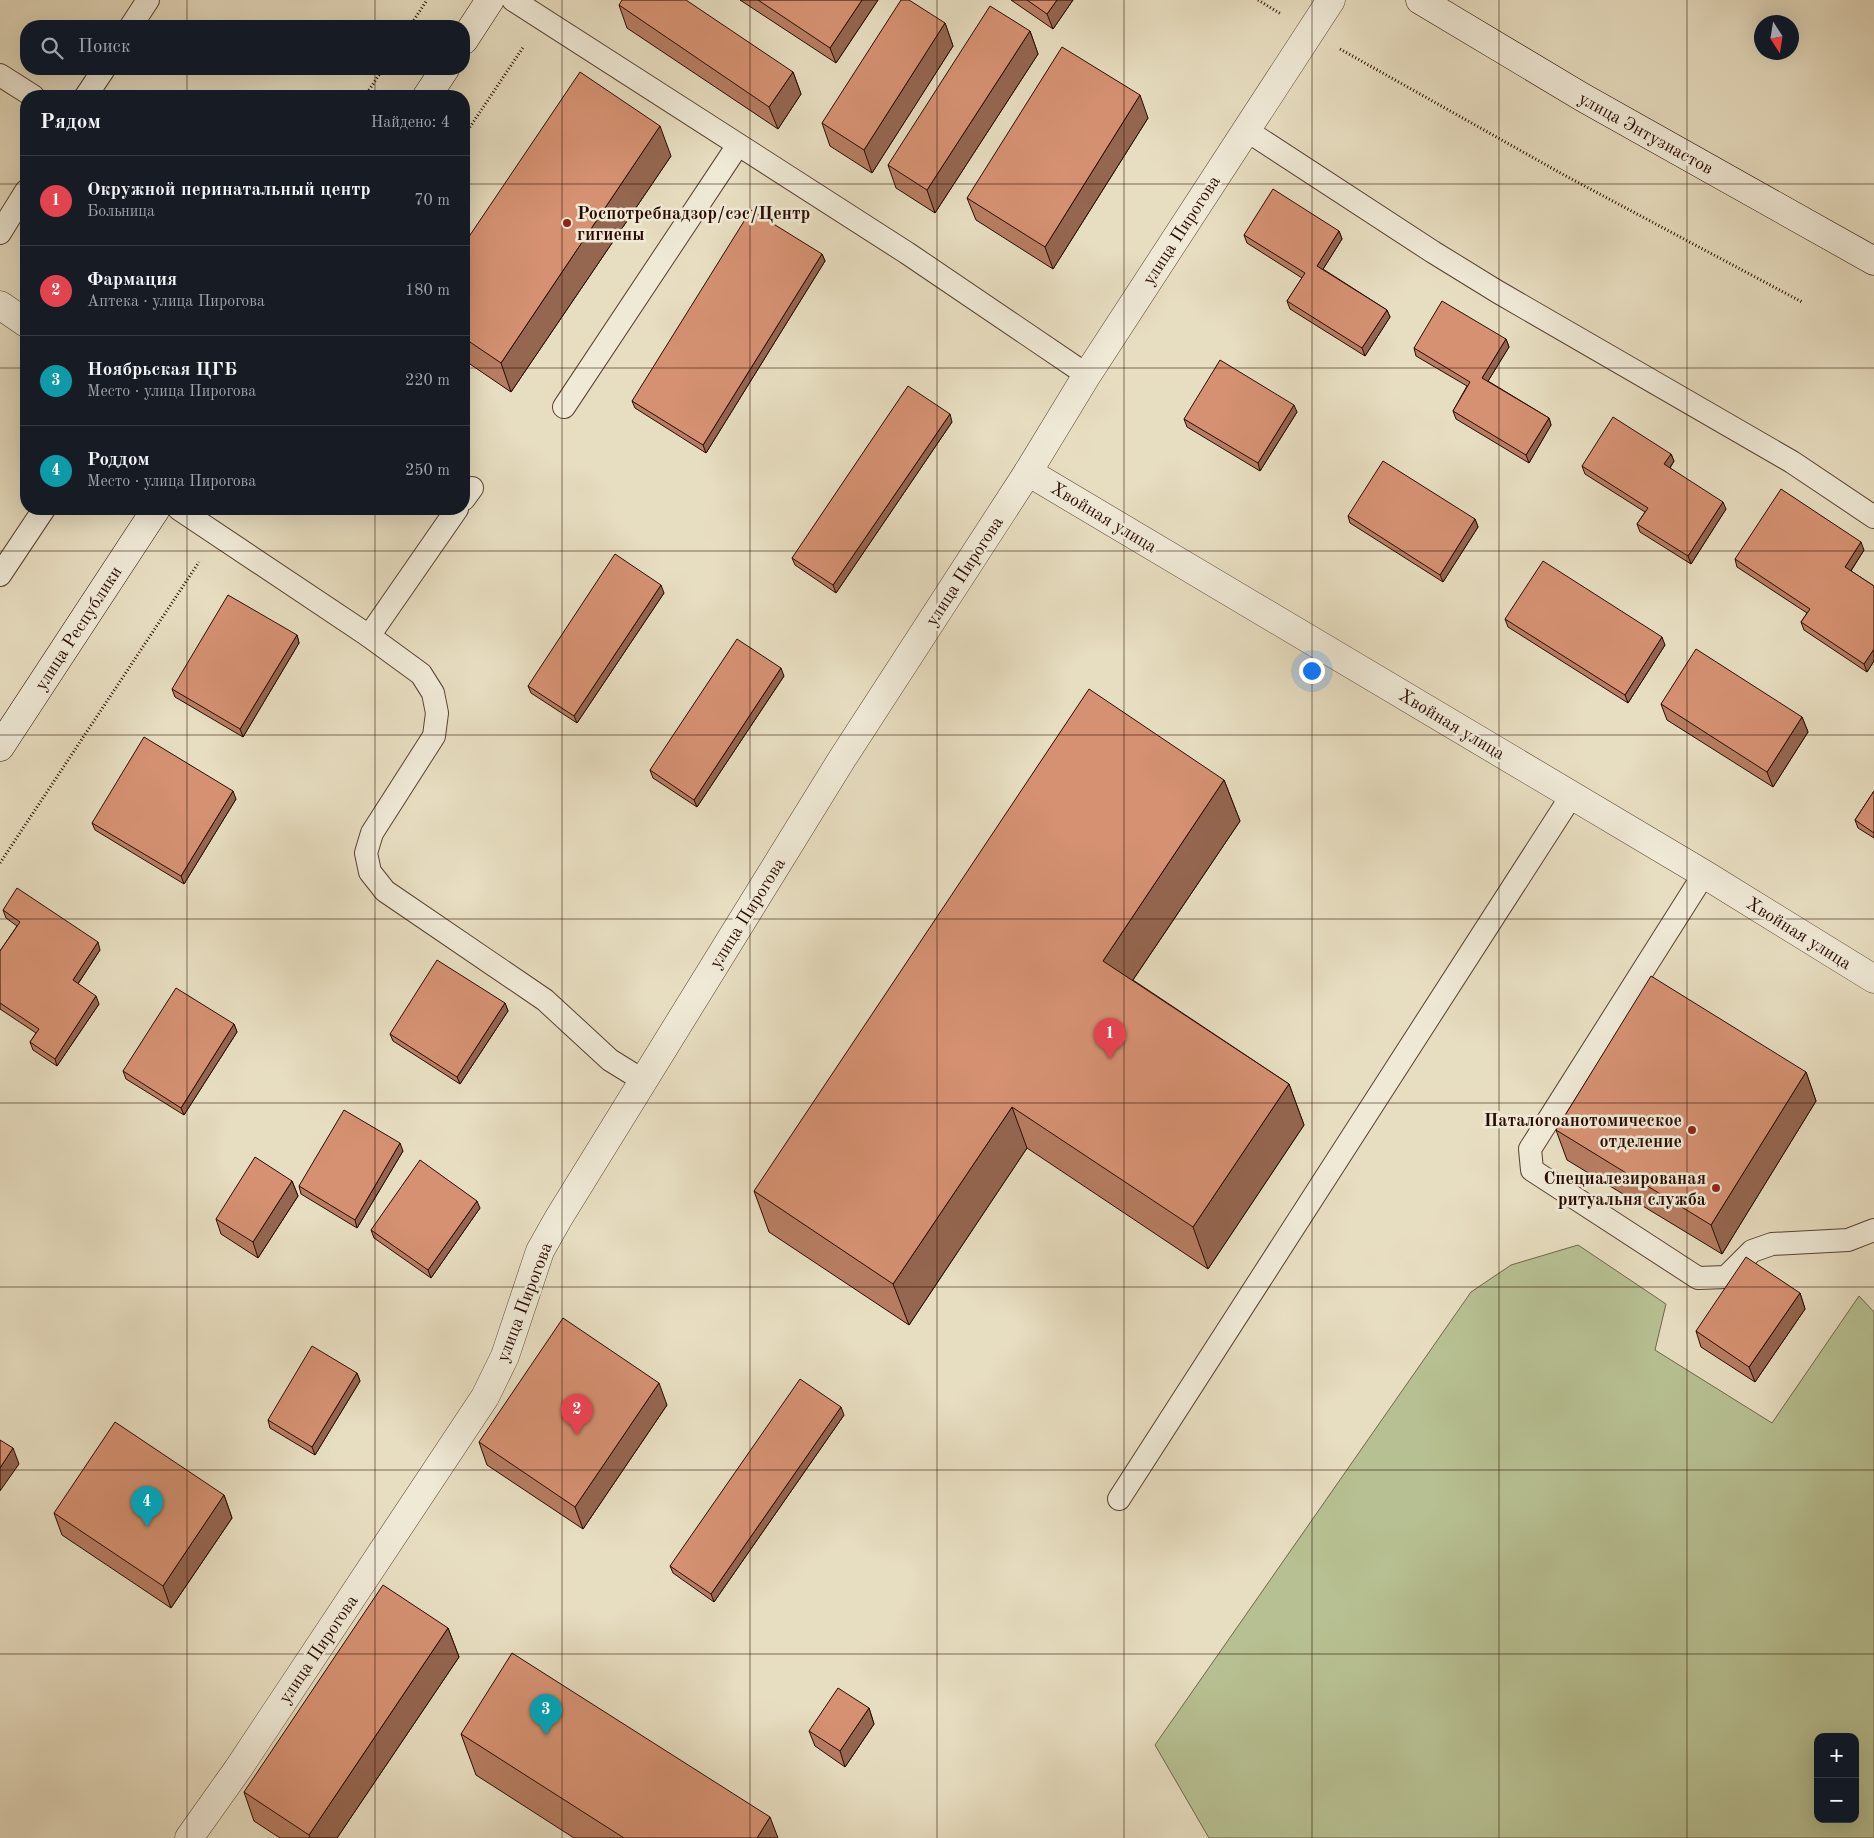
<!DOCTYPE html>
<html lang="ru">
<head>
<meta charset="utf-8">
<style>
	body { margin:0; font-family:"Old Standard TT",serif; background:#242831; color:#f1f3f6 }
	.controls { position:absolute; right:15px; bottom:15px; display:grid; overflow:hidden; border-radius:10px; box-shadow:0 5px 20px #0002 }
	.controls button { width:45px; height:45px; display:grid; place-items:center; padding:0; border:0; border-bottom:1px solid #363941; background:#171b24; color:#f1f3f6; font:25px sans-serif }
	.compass { position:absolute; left:1754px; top:15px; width:45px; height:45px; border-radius:50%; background:#171b24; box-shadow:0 5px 20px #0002; rotate:168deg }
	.you { position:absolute; left:1311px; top:670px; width:18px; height:18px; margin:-12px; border:4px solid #fff; border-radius:50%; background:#1a73e8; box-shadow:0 0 0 8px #1a73e833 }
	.badge { display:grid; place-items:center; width:32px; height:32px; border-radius:50%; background:#2563eb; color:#fff; font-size:16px; font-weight:700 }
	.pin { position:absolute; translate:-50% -41px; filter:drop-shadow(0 1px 2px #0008) }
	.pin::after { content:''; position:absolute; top:26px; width:18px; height:15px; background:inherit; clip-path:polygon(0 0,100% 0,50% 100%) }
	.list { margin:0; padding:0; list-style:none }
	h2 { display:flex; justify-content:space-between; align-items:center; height:65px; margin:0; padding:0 20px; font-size:21px }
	h2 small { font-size:16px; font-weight:400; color:#9ea1a6 }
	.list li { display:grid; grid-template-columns:32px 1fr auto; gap:15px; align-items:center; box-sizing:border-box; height:90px; padding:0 20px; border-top:1px solid #363941 }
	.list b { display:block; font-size:19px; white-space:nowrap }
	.list p { margin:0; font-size:16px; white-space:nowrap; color:#9ea1a6 }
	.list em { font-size:16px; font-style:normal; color:#9ea1a6 }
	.icon { flex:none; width:28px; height:28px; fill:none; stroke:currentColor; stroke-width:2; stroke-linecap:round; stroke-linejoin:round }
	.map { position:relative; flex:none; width:1874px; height:1838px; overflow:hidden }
	.search { position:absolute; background:#171b24; box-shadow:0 5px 20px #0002; left:20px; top:20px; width:450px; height:55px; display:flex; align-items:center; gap:12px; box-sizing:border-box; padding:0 18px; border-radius:20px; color:#9ea1a6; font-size:19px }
	.panel { position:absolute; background:#171b24; box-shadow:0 5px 20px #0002; left:20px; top:90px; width:450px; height:425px; border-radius:20px }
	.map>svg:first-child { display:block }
	.green { fill:#b7c092; stroke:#70664a; fill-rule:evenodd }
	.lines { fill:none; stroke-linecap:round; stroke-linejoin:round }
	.lane-casing { stroke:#594031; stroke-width:24 }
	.street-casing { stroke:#594031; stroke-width:29 }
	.secondary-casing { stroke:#2a0b01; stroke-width:29 }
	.path { stroke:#2a0b01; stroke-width:3; stroke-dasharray:1 2.5; stroke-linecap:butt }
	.lane { stroke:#efe9d6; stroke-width:22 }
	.street { stroke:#efe9d6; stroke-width:28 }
	.secondary { stroke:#efe9d6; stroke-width:28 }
	.wall { fill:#b77d62; stroke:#2a0b01 }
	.shaded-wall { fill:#956650; stroke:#2a0b01 }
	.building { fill:#d59172; stroke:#2a0b01 }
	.grid { fill:none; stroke:#2a0b01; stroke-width:1; stroke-opacity:0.55 }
	.poi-dot { fill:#8f2418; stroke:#efe9d6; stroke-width:2 }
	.labels { text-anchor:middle; stroke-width:5; stroke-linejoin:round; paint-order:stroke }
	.street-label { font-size:18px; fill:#2a0b01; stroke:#efe9d6 }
	.poi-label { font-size:18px; font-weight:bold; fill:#2a0b01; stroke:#efe9d6; text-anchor:end }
</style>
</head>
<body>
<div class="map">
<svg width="1874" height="1838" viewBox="0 0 1874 1838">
	<rect width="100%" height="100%" fill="#e7ddc0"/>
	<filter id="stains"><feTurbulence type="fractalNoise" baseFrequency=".004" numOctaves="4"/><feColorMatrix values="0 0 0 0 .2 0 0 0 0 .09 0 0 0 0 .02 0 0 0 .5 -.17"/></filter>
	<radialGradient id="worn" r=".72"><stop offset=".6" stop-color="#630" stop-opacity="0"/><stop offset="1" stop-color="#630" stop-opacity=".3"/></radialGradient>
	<!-- green -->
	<path class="green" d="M1578 1245 1666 1304 1655 1350 1772 1423 1859 1296 1874 1312V1838H1209L1155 1745 1471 1292 1511 1265ZM1818 1737H1855V1819H1818Z"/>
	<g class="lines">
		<defs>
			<g id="lane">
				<path d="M513 0 907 253 1087 375"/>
				<path d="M131 26 148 0"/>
				<path d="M0 75 33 96"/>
				<path d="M86 96 104 69"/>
				<path d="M1246 130 1433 252 1498 292 1792 462 1874 517"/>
				<path d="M0 233 26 191"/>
				<path d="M564 407 738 145"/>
				<path d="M464 499 472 488"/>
				<path d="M179 509 369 636 457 509"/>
				<path d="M0 575 44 509"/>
				<path d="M369 636 421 674 433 693 437 713 434 736 372 833 366 853 370 872 385 891 545 1000 610 1060 644 1081"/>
				<path d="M1704 874 1530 1149 1532 1170 1698 1278 1726 1277 1752 1251 1772 1244 1848 1240 1874 1230"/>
				<path d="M1119 1499 1572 795"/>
			</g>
			<g id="street">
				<path d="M0 305 26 323"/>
				<path d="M1028 472 1704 874 1874 979"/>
				<path d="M189 1838 238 1769 485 1397 505 1356 540 1251 558 1219 842 759 1028 472 1087 375 1331 0"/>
			</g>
			<g id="secondary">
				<path d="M1420 0 1582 97 1874 261"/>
				<path d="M464 40 490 0"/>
				<path d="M427 96 445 69"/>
				<path d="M0 747 156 509"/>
			</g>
		</defs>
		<!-- lane casing -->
		<use href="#lane" class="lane-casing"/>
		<!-- street casing -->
		<use href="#street" class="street-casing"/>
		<!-- secondary casing -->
		<use href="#secondary" class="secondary-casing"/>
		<!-- path -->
		<g class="path">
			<path d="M1258 0 1281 14"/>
			<path d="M410 26 427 0"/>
			<path d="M1340 49 1564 175 1802 302"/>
			<path d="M365 96 383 69"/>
			<path d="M464 136 524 46"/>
			<path d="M0 863 199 562"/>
		</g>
		<!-- lane -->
		<use href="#lane" class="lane"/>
		<!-- street -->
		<use href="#street" class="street"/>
		<!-- secondary -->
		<use href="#secondary" class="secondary"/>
	</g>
	<!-- wall -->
	<g class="wall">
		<path d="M740 0H878L836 63Z"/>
		<path d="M1011 0H1073L1053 29Z"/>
		<path d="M619 5 793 72 801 94 778 129 627 28Z"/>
		<path d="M945 23 953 46 872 173 830 146 822 123Z"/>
		<path d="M1030 31 1038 54 935 213 896 188 888 165Z"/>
		<path d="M1148 118 1053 269 976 220 967 198Z"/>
		<path d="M671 156 511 392 464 360V244Z"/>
		<path d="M1339 231 1342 239 1323 269 1387 310 1390 317 1365 356 1290 309 1287 301 1302 278 1247 243 1244 235Z"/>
		<path d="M822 254 825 261 706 453 635 408 632 401Z"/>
		<path d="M1506 339 1509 347 1488 381 1549 418 1551 425 1529 463 1456 419 1453 411 1467 386 1416 356 1414 348Z"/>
		<path d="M1297 412 1260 471 1187 427 1184 419Z"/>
		<path d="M952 422 836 593 795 565 792 558Z"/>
		<path d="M1671 454 1674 461 1670 468 1726 509 1691 564 1640 532 1637 524 1645 512 1585 474 1582 466Z"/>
		<path d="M1348 516 1475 519 1478 527 1443 582 1350 523Z"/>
		<path d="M1864 550 1851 571 1874 586V661L1867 672 1804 630 1801 622 1807 613 1737 567 1735 559Z"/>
		<path d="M664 593 577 723 531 693 528 686Z"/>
		<path d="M1505 619 1665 645 1628 703 1508 627Z"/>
		<path d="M297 635 299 643 243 737 175 697 172 689Z"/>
		<path d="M784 676 697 807 653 778 650 770Z"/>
		<path d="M1661 704 1802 717 1808 732 1773 787 1667 720Z"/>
		<path d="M1224 780 1240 821 1133 980 1289 1084 1304 1125 1208 1269 1027 1148 909 1325 769 1232 754 1191Z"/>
		<path d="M1874 791V838L1858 828 1855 820Z"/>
		<path d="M236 799 184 884 95 830 92 823Z"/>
		<path d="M3 910 100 950 78 984 99 1004 57 1066 33 1050 30 1042 36 1033 0 1009V951L17 926 6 918Z"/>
		<path d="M505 1003 508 1011 460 1084 393 1041 390 1034Z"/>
		<path d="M234 1024 237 1032 184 1115 126 1079 123 1071Z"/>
		<path d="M1806 1072 1816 1101 1722 1254 1567 1160 1556 1130Z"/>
		<path d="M403 1151 357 1228 301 1194 299 1186Z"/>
		<path d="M292 1181 298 1196 258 1258 221 1234 216 1219Z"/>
		<path d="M480 1208 431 1278 374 1238 371 1230Z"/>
		<path d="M1800 1293 1805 1309 1755 1382 1701 1347 1696 1331Z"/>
		<path d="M357 1373 360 1381 315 1455 270 1428 268 1420Z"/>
		<path d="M667 1405 583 1529 487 1465 479 1442Z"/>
		<path d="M844 1415 714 1602 673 1573 670 1566Z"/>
		<path d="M224 1495 232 1518 171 1608 62 1535 54 1513Z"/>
		<path d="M448 1628 459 1657 337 1838H280L254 1821 244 1792Z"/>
		<path d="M869 1708 874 1724 845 1767 815 1746 809 1731Z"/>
		<path d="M461 1734 778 1838H574L476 1775Z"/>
	</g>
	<!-- shaded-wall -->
	<g class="shaded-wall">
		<path d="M862 0H878L836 63 830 48Z"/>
		<path d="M1057 0H1073L1053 29 1047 14Z"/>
		<path d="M945 23 953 46 872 173 864 150Z"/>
		<path d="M1030 31 1038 54 935 213 927 190Z"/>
		<path d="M793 72 801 94 778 129 769 107Z"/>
		<path d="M1140 95 1148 118 1053 269 1045 247Z"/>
		<path d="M660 126 671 156 511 392 501 363Z"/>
		<path d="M1339 231 1342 239 1320 274 1317 266Z"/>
		<path d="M822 254 825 261 706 453 703 445Z"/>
		<path d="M1387 310 1390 317 1365 356 1362 348Z"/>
		<path d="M1506 339 1509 347 1485 386 1482 378Z"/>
		<path d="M1294 405 1297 412 1260 471 1258 463Z"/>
		<path d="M950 414 952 422 836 593 833 585Z"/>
		<path d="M1549 418 1551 425 1529 463 1526 455Z"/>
		<path d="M1671 454 1674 461 1667 472 1664 464Z"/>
		<path d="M1723 502 1726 509 1691 564 1688 556Z"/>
		<path d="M1475 519 1478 527 1443 582 1440 575Z"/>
		<path d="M1861 542 1864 550 1848 575 1845 567Z"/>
		<path d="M661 585 664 593 577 723 574 716Z"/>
		<path d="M297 635 299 643 243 737 240 729Z"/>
		<path d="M1662 637 1665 645 1628 703 1625 695Z"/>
		<path d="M1874 649V661L1867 672 1864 664Z"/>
		<path d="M781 668 784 676 697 807 694 800Z"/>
		<path d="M1802 717 1808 732 1773 787 1767 772Z"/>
		<path d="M1224 780 1240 821 1118 1002 1103 961Z"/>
		<path d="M233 791 236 799 184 884 181 876Z"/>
		<path d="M98 942 100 950 75 988 73 980Z"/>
		<path d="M96 996 99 1004 57 1066 55 1059Z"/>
		<path d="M505 1003 508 1011 460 1084 457 1077Z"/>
		<path d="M234 1024 237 1032 184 1115 181 1108Z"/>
		<path d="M1806 1072 1816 1101 1722 1254 1711 1225Z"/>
		<path d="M1289 1084 1304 1125 1208 1269 1193 1227Z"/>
		<path d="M1012 1107 1027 1148 909 1325 893 1284Z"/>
		<path d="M400 1143 403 1151 357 1228 355 1220Z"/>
		<path d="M292 1181 298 1196 258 1258 253 1242Z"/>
		<path d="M477 1201 480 1208 431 1278 428 1270Z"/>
		<path d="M1800 1293 1805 1309 1755 1382 1749 1367Z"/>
		<path d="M357 1373 360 1381 315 1455 312 1447Z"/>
		<path d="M659 1383 667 1405 583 1529 575 1507Z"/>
		<path d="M841 1407 844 1415 714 1602 711 1594Z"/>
		<path d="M13 1448 19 1464 0 1491V1468Z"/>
		<path d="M224 1495 232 1518 171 1608 163 1586Z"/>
		<path d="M448 1628 459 1657 337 1838H310L309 1835Z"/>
		<path d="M869 1708 874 1724 845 1767 840 1751Z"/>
		<path d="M770 1817 778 1838H757Z"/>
	</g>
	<!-- building -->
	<g class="building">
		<path d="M622 0H686L793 72 769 107 619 5Z"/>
		<path d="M758 0H862L830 48Z"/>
		<path d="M901 0H909L945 23 864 150 822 123Z"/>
		<path d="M1027 0H1057L1047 14Z"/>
		<path d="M990 6 1030 31 927 190 888 165Z"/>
		<path d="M1062 47 1140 95 1045 247 967 198Z"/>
		<path d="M580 72 660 126 501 363 464 338V244Z"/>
		<path d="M1273 189 1339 231 1317 266 1387 310 1362 348 1287 301 1305 273 1244 235Z"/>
		<path d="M751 210 822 254 703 445 632 401Z"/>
		<path d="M1442 301 1506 339 1482 378 1549 418 1526 455 1453 411 1470 382 1414 348Z"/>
		<path d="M1220 360 1294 405 1258 463 1184 419Z"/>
		<path d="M908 386 950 414 833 585 792 558Z"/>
		<path d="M1613 417 1671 454 1664 464 1723 502 1688 556 1637 524 1648 508 1582 466Z"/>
		<path d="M1383 461 1475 519 1440 575 1348 516Z"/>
		<path d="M1781 489 1861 542 1845 567 1874 586V649L1864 664 1801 622 1810 609 1735 559Z"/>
		<path d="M615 554 661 585 574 716 528 686Z"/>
		<path d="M1543 561 1662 637 1625 695 1505 619Z"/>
		<path d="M228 595 297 635 240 729 172 689Z"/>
		<path d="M737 639 781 668 694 800 650 770Z"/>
		<path d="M1696 649 1802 717 1767 772 1661 704Z"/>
		<path d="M1089 689 1224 780 1103 961 1289 1084 1193 1227 1012 1107 893 1284 754 1191Z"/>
		<path d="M144 737 233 791 181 876 92 823Z"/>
		<path d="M1874 791V833L1855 820Z"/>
		<path d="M17 888 98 942 73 980 96 996 55 1059 30 1042 39 1029 0 1003V951L20 922 3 910Z"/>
		<path d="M437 960 505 1003 457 1077 390 1034Z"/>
		<path d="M1651 976 1806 1072 1711 1225 1556 1130Z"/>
		<path d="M176 988 234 1024 181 1108 123 1071Z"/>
		<path d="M344 1110 400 1143 355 1220 299 1186Z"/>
		<path d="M255 1157 292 1181 253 1242 216 1219Z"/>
		<path d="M420 1160 477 1201 428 1270 371 1230Z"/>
		<path d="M1746 1257 1800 1293 1749 1367 1696 1331Z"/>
		<path d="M563 1318 659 1383 575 1507 479 1442Z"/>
		<path d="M312 1346 357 1373 312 1447 268 1420Z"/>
		<path d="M800 1379 841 1407 711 1594 670 1566Z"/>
		<path d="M115 1422 224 1495 163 1586 54 1513Z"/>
		<path d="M0 1440 13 1448 0 1468Z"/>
		<path d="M383 1585 448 1628 309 1835 244 1792Z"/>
		<path d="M512 1653 770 1817 757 1838H624L461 1734Z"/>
		<path d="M838 1688 869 1708 840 1751 809 1731Z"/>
	</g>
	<!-- grid -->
	<path class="grid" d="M187 0V26M375 0V26M562 0V1838M750 0V1838M937 0V1838M1124 0V1838M1312 0V1838M1499 0V1838M1687 0V1838M187 69V96M375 69V96M0 184H26M464 184H1874M0 368H26M464 368H1874M187 509V1838M375 509V1838M0 551H1874M0 735H1874M0 919H1874M0 1103H1874M0 1287H1874M0 1470H1874M0 1654H1874"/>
	<!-- markers -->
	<g class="poi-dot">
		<circle cx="567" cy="223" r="5"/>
		<circle cx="1692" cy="1130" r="5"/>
		<circle cx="1716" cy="1188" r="5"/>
	</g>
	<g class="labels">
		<!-- street labels -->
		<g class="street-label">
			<text transform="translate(1646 133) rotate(29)" y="6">улица Энтузиастов</text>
			<text transform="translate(1181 230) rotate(-57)" y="6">улица Пирогова</text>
			<text transform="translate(1104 517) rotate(31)" y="6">Хвойная улица</text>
			<text transform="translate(964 571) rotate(-57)" y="6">улица Пирогова</text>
			<text transform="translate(78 628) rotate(-57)" y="6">улица Республики</text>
			<text transform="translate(1452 724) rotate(31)" y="6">Хвойная улица</text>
			<text transform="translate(747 913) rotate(-58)" y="6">улица Пирогова</text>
			<text transform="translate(1799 933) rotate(32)" y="6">Хвойная улица</text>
			<text transform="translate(524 1302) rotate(-69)" y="6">улица Пирогова</text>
			<text transform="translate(318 1649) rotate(-56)" y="6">улица Пирогова</text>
		</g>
		<!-- poi labels -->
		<g class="poi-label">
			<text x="577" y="219" text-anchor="start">Роспотребнадзор/сэс/Центр<tspan x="577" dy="21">гигиены</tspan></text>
			<text x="1682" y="1126">Паталогоанотомическое<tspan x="1682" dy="21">отделение</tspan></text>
			<text x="1706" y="1184">Специалезированая<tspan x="1706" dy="21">ритуальня служба</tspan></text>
		</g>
	</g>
	<rect width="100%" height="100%" filter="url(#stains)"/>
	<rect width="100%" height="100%" fill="url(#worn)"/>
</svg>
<div class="controls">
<button>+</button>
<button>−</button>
</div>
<svg class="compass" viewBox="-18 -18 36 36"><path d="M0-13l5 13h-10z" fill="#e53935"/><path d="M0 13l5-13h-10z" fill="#9ea1a6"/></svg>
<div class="you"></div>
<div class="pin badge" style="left:1110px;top:1059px;background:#e0444e">1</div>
<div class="pin badge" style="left:577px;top:1435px;background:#e0444e">2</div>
<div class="pin badge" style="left:546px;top:1735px;background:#0f9aa8">3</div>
<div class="pin badge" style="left:147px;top:1527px;background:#0f9aa8">4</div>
<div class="search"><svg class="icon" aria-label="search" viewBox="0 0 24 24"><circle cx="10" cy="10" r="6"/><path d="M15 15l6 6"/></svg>Поиск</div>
<section class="panel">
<h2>Рядом<small>Найдено: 4</small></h2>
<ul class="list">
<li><span class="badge" style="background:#e0444e">1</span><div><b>Окружной перинатальный центр</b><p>Больница</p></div><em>70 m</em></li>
<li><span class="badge" style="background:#e0444e">2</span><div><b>Фармация</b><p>Аптека · улица Пирогова</p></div><em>180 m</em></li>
<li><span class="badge" style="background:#0f9aa8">3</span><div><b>Ноябрьская ЦГБ</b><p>Место · улица Пирогова</p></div><em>220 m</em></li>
<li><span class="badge" style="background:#0f9aa8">4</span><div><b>Роддом</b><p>Место · улица Пирогова</p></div><em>250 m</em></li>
</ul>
</section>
</div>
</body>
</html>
